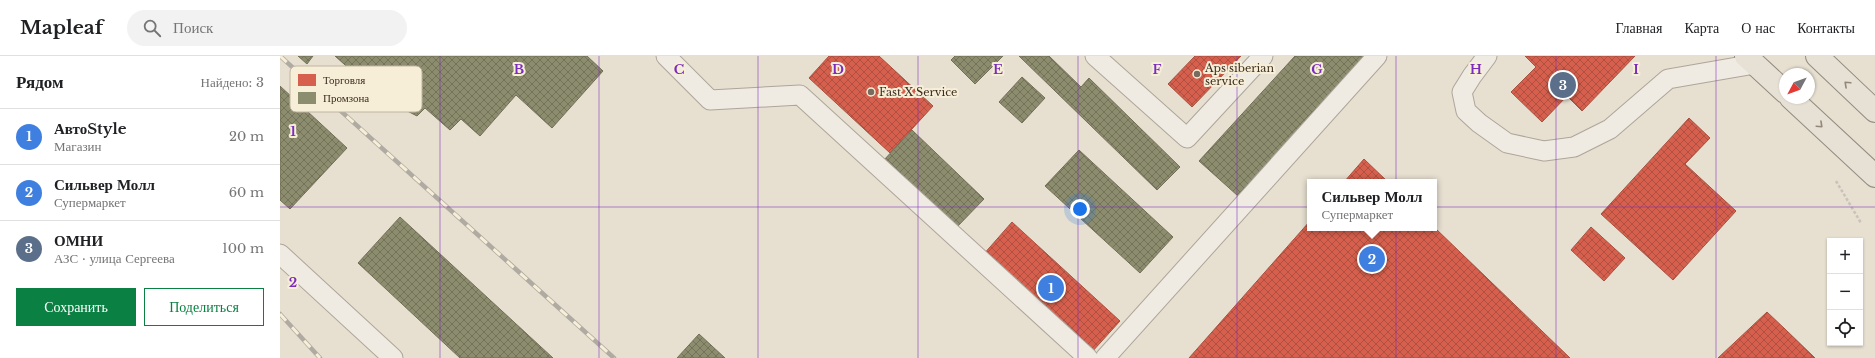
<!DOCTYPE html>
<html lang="ru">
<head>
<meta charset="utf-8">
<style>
	body { margin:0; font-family:"Libre Baskerville",serif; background:#f2f2f2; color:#202124 }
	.controls { position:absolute; right:12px; bottom:12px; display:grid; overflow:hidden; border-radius:0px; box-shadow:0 1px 3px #0004 }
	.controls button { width:36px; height:36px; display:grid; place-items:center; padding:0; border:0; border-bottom:1px solid #e0e0e0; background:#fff; color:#202124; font:20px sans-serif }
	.compass { position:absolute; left:1499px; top:12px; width:36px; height:36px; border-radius:50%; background:#fff; box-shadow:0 1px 3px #0004; rotate:229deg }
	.you { position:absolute; left:800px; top:153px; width:14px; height:14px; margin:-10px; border:3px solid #fff; border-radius:50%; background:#1a73e8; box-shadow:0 0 0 6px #1a73e833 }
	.badge { display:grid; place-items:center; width:26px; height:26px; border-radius:50%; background:#0b8043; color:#fff; font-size:13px; font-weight:700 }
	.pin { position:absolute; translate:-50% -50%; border:2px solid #fff; box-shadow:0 1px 4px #0006 }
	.popup { position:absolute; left:1027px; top:123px; width:130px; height:52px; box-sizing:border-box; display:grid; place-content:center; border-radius:0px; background:#fff; filter:drop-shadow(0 1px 3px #0005); font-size:13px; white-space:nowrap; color:#757577 }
	.popup b { font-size:15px; color:#202124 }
	.popup::after { content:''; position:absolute; left:50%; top:100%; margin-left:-8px; border:8px solid transparent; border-top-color:#fff }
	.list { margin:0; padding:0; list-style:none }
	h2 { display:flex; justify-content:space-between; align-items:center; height:52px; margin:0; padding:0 16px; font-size:17px }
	h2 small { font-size:13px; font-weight:400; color:#757577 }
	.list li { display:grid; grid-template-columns:26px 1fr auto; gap:12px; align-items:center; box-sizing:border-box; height:56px; padding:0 16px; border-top:1px solid #e0e0e0 }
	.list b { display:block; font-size:15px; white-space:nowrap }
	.list p { margin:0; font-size:13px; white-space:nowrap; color:#757577 }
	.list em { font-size:13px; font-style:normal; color:#757577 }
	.actions { display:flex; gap:8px; padding:12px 16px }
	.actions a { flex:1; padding:9px 0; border:1px solid #0b8043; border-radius:0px; text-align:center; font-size:14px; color:#0b8043 }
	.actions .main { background:#0b8043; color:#fff }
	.icon { flex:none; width:22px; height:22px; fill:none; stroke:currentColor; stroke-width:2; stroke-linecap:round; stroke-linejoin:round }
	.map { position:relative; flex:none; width:1595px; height:302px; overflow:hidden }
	header { display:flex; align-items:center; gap:24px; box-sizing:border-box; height:56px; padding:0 20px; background:#fff; border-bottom:1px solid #e0e0e0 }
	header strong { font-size:19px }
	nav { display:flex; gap:22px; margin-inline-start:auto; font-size:14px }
	.search { width:280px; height:36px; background:#f2f2f2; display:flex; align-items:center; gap:10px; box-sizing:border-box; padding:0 14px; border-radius:22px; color:#757577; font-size:15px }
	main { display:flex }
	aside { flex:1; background:#fff }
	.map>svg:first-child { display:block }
	.shops { fill:url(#shops-cross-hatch); stroke:#a85140 }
	.industry { fill:url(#industry-cross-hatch); stroke:#747057 }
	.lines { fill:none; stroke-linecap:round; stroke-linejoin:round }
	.lane-casing { stroke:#ada599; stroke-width:21 }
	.primary-casing { stroke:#928b80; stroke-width:24 }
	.path { stroke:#c8c2b9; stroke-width:2.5; stroke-dasharray:3 2; stroke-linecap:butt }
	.lane { stroke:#efebe3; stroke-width:19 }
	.primary { stroke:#e6e1d4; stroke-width:22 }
	.rail-casing { stroke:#afaaa2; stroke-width:4.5 }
	.rail { stroke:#f7eed8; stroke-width:3; stroke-dasharray:9; stroke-linecap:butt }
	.oneway { stroke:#92887a }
	.grid { fill:none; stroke:#7b2cbf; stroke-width:1; stroke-opacity:0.55 }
	.poi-dot { fill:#786c5e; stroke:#f7eed8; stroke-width:1.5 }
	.labels { text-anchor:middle; stroke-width:4; stroke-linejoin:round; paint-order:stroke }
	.poi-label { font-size:11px; fill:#3d2e20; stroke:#f7eed8; text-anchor:start }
	.key { fill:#f7eed8; stroke:#bfb4a1; stroke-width:1 }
	.key-label { font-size:11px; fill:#3d2e20 }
	.grid-label { font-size:13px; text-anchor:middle; font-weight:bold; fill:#7b2cbf; stroke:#f7eed8; stroke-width:4; stroke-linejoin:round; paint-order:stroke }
</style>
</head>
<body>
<header>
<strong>Mapleaf</strong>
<div class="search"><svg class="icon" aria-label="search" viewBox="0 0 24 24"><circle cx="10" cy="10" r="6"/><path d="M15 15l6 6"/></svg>Поиск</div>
<nav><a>Главная</a><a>Карта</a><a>О нас</a><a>Контакты</a></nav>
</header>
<main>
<aside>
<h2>Рядом<small>Найдено: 3</small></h2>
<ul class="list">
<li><span class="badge" style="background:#3f7fe0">1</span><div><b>АвтоStyle</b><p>Магазин</p></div><em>20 m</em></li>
<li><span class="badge" style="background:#3f7fe0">2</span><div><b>Сильвер Молл</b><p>Супермаркет</p></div><em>60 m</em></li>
<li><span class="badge" style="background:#5c6f8a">3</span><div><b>ОМНИ</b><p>АЗС · улица Сергеева</p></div><em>100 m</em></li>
</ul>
<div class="actions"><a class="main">Сохранить</a><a>Поделиться</a></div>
</aside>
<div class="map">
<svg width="1595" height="302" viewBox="0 0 1595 302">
	<defs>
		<pattern id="shops-cross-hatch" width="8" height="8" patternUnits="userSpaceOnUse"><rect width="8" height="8" fill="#d6604d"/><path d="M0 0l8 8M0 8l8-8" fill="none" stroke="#af5040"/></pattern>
		<pattern id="industry-cross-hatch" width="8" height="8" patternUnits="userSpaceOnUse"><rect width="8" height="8" fill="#8c8c6e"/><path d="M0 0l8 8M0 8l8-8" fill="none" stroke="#74735a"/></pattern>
	</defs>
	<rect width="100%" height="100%" fill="#e7e0d1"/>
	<!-- shops -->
	<g class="shops">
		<path d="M549 0H599L653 50 610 97 529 22Z"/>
		<path d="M915 0H961L912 51 888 28Z"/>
		<path d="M1245 0H1355L1302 55 1287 40 1262 66 1231 36 1256 11Z"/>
		<path d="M1409 62 1430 82 1405 108 1456 155 1393 224 1321 158Z"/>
		<path d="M1084 103 1108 126H1064Z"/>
		<path d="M1030 165V172L1154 171 1290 302H909Z"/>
		<path d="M732 166 840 265 811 297 703 199Z"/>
		<path d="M1311 171 1345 202 1324 225 1291 194Z"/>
		<path d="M1487 256 1505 273 1535 302H1438Z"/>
	</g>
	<!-- industry -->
	<g class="industry">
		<path d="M18 0H33L27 8Z"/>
		<path d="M55 0H307L323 15 272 72 236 39 200 80 181 63 170 74 145 52 137 60 102 42Z"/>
		<path d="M675 0H723L695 28 671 4Z"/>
		<path d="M739 0H769L801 31 809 22 900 111 877 134Z"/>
		<path d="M1015 0H1085L958 140 919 105Z"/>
		<path d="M742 21 765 42 742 67 719 46Z"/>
		<path d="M0 30 67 92 10 153 0 144Z"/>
		<path d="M632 74 704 143 675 173 603 105Z"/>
		<path d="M799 94 893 181 860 217 765 130Z"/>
		<path d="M120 161 273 302H180L78 207Z"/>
		<path d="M419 278 445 302H397Z"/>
	</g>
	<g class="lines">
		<defs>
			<g id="lane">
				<path d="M386 0 430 44 520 39 808 302"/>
				<path d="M815 0 907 82 983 0"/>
				<path d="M1207 0 1192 20 1182 36 1186 55 1199 67 1227 87 1264 95 1294 91 1330 73 1388 23 1475 8"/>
				<path d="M0 198 113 302"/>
				<path d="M825 302 1097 0"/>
			</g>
			<g id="primary">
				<path d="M1466 0 1505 36"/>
				<path d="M1537 0 1595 55"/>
				<path d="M1511 42 1595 120"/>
			</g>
		</defs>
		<!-- lane casing -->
		<use href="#lane" class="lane-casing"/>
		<!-- primary casing -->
		<use href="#primary" class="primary-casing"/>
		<!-- path -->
		<path class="path" d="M1556 125 1581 167"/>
		<!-- lane -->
		<use href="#lane" class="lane"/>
		<!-- primary -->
		<use href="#primary" class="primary"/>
		<defs>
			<g id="rail">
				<path d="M0 0 334 302"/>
				<path d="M0 258 40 302"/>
			</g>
		</defs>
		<!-- rail casing -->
		<use href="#rail" class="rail-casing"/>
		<!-- rail -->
		<use href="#rail" class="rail"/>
	</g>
	<!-- one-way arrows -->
	<defs><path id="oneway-chevron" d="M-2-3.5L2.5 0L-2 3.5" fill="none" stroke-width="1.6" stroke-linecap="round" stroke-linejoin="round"/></defs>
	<g class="oneway">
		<use href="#oneway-chevron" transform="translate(1567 28) rotate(-137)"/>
		<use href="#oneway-chevron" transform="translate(1540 69) rotate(43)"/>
	</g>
	<!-- grid -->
	<path class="grid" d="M160 0V302M319 0V302M478 0V302M638 0V302M798 0V302M957 0V302M1116 0V302M1276 0V302M1436 0V302M0 151H1595"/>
	<!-- markers -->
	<g class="poi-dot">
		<circle cx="917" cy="18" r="4"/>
		<circle cx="591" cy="36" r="4"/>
	</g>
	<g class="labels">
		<!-- poi labels -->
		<g class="poi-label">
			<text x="925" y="16">Aps siberian<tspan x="925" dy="13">service</tspan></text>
			<text x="599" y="40">Fast X Service</text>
		</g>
	</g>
	<!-- legend -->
	<rect x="10" y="10" width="132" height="46" rx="6" class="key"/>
	<rect x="18" y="18" width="18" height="12" fill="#d6604d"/>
	<rect x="18" y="36" width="18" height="12" fill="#8c8c6e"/>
	<g class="key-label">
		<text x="43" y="28">Торговля</text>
		<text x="43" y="46">Промзона</text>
	</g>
	<g class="grid-label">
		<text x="239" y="18">B</text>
		<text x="399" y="18">C</text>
		<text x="558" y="18">D</text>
		<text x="718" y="18">E</text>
		<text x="877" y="18">F</text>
		<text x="1037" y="18">G</text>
		<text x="1196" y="18">H</text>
		<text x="1356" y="18">I</text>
		<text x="13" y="80">1</text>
		<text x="13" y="231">2</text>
	</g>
</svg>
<div class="controls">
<button>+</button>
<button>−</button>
<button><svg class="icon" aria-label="locate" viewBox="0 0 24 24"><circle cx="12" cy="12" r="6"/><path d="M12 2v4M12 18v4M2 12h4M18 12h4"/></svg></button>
</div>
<svg class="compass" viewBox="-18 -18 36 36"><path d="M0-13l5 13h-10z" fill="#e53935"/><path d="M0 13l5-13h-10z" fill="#757577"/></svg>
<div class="you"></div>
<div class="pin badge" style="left:771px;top:232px;background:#3f7fe0">1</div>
<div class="pin badge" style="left:1092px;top:203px;background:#3f7fe0">2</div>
<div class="popup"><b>Сильвер Молл</b>Супермаркет</div>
<div class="pin badge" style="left:1283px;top:29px;background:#5c6f8a">3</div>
</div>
</main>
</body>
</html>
